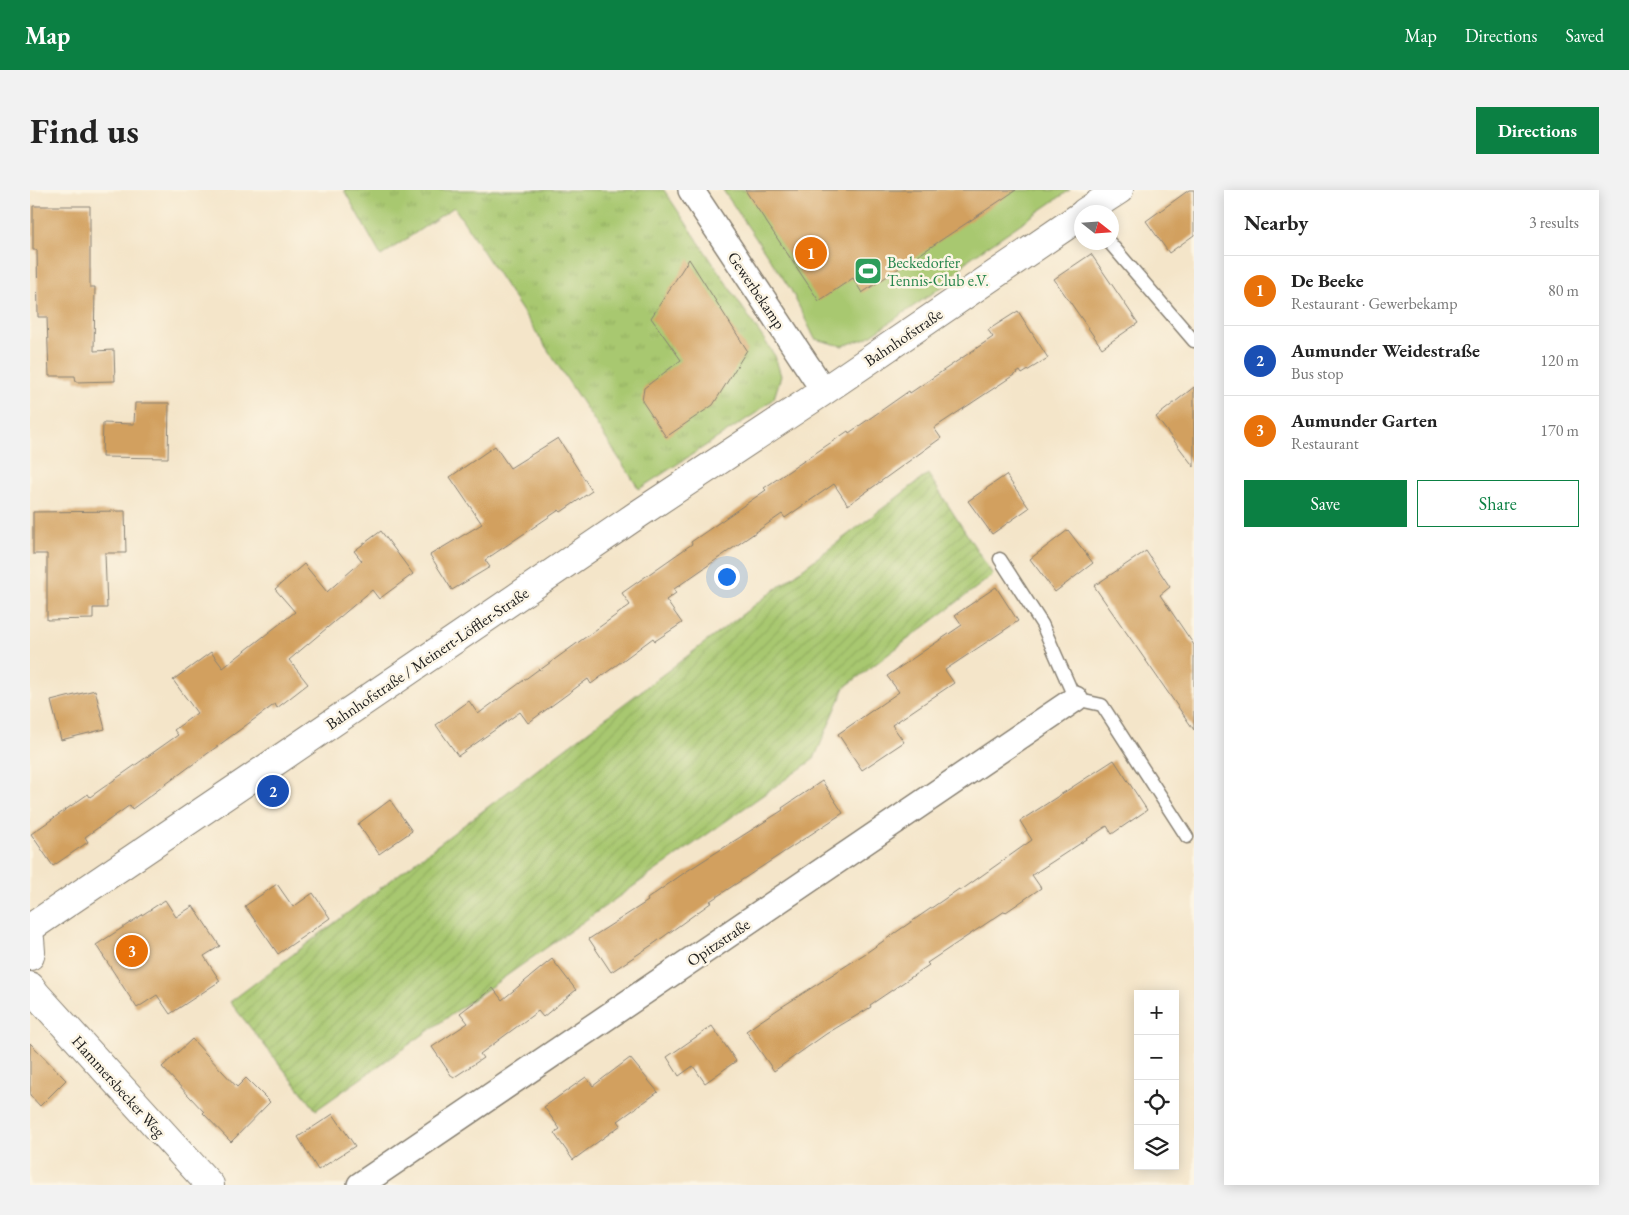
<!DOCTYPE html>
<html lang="en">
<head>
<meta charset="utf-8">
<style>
	body { margin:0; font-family:"EB Garamond",serif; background:#f2f2f2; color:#222 }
	.controls { position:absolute; right:15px; bottom:15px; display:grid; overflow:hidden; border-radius:0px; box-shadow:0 2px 12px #0003 }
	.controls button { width:45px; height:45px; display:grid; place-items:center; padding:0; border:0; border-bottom:1px solid #e0e0e0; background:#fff; color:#222; font:25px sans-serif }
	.compass { position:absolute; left:1044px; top:15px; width:45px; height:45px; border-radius:50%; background:#fff; box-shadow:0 2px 12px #0003; rotate:107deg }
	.you { position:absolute; left:696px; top:386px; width:18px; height:18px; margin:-12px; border:4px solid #fff; border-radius:50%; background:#1a73e8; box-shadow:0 0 0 8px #1a73e833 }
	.badge { display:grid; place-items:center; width:32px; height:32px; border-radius:50%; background:#0b8043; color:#fff; font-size:16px; font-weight:700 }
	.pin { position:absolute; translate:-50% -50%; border:2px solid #fff; box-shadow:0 1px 5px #0006 }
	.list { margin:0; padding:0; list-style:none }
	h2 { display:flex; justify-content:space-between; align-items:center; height:65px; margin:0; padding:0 20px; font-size:21px }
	h2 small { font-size:16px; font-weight:400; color:#767676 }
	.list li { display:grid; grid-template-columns:32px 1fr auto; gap:15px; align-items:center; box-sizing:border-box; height:70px; padding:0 20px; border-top:1px solid #e0e0e0 }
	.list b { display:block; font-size:19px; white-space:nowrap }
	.list p { margin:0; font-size:16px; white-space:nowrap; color:#767676 }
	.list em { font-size:16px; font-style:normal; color:#767676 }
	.actions { display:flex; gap:10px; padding:15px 20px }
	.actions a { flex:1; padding:11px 0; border:1px solid #0b8043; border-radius:0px; text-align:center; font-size:18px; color:#0b8043 }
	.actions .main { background:#0b8043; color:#fff }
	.icon { flex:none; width:28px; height:28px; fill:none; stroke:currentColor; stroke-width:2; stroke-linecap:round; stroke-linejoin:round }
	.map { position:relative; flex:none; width:1164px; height:995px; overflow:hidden; border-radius:0px }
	header { display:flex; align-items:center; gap:30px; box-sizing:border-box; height:70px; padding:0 25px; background:#0b8043; color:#fff }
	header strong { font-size:24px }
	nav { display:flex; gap:28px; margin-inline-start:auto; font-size:18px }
	.intro { display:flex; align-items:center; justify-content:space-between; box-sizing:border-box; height:120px; padding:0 30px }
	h1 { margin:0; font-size:35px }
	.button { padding:12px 22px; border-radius:0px; background:#0b8043; color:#fff; font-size:18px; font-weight:700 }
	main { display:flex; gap:30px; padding:0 30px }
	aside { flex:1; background:#fff; border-radius:0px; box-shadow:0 2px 12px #0003 }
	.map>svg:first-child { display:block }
	.grass { fill:url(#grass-tufts); stroke:#627246 }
	.garden { fill:url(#garden-furrows); stroke:#627246 }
	.pitch { fill:#a8c870; stroke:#627246 }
	.building { fill:#d2a05f }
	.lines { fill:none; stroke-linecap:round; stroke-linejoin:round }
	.service-casing { stroke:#888072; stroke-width:15 }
	.minor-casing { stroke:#888072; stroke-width:28 }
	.tertiary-casing { stroke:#888072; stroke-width:30 }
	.service { stroke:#fff; stroke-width:12 }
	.minor { stroke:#fff; stroke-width:25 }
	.tertiary { stroke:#fff; stroke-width:28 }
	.labels { text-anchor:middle; stroke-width:5; stroke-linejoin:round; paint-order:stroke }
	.leisure-label { font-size:16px; fill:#27864d; stroke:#fcf5e5; text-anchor:start }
	.street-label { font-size:16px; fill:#1c1c1c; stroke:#fcf5e5 }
</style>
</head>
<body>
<header>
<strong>Map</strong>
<nav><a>Map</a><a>Directions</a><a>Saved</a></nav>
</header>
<div class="intro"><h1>Find us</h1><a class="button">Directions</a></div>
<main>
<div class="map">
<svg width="1164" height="995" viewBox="0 0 1164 995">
	<defs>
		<pattern id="grass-tufts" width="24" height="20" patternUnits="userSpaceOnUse" patternTransform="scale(1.25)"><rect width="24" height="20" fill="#a8c870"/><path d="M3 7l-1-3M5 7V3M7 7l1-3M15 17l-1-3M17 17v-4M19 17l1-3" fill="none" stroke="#90ab60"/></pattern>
		<pattern id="garden-furrows" width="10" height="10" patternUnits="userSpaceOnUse" patternTransform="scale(1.25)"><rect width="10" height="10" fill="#a8c870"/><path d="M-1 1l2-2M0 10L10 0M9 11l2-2" fill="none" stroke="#90ab60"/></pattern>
	</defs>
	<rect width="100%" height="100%" fill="#fcf5e5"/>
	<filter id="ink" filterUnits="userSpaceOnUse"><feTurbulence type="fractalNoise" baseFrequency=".02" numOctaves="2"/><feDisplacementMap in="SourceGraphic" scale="10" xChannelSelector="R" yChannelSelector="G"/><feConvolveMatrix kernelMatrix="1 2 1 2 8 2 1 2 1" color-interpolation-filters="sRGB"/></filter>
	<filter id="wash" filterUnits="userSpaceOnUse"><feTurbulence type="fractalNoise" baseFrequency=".0096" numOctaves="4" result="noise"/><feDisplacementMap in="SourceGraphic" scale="20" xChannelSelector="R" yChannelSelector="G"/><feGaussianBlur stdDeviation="1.12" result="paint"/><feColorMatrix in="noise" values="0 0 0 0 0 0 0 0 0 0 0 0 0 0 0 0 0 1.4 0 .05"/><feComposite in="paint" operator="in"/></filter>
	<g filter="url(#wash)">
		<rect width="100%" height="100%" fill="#f4e5c9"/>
		<!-- grass -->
		<path class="grass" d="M314 0H634L745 166 751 186 744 208 726 223 609 299 424 17 351 66Z"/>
		<!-- garden -->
		<path class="garden" d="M898 284 963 385 815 497 784 569 286 920 200 812Z"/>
		<!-- pitch -->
		<path class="pitch" d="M693 0H1040L939 69 916 94 837 148 812 156 785 149 761 100Z"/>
		<g id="blocks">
			<!-- building -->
			<g class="building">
				<path d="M715 0H986L832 103 823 88 789 111Z"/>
				<path d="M1159 0H1164V45L1139 63 1116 31Z"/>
				<path d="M3 16H60V97H65L64 161 84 160 85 191 46 192 45 186H19L17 127H8L7 60H3Z"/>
				<path d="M1061 64 1108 133 1072 158 1024 89Z"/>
				<path d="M659 69 717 160 683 215 636 247 612 211 614 198 651 170 621 128Z"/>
				<path d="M988 121 1018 168 992 184 990 181 904 238 911 248 818 315 804 294 755 328 752 324 644 399 646 403 636 410 652 433 625 451 623 448 561 494 558 489 498 533 490 522 428 566 406 535 439 511 448 524 509 479 510 480 600 415 592 403 662 354 661 352 736 300 734 298 818 241 819 243 879 201 880 203 963 147 958 140Z"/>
				<path d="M1164 197V277L1126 227Z"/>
				<path d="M105 213H139L138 268 72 267 73 233 104 234Z"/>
				<path d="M528 248 562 301 531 322 529 320 455 370 460 377 422 400 400 365 452 334 420 287 465 256 480 278Z"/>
				<path d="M976 285 999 318 962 344 938 311Z"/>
				<path d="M95 321 96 363H75L77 418H63V429L17 430V364H3V322Z"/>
				<path d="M1038 340 1063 373 1025 402 1000 369Z"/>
				<path d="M351 341 383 384 349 409 342 400 259 470 278 494 247 518 245 514 102 619 100 615 55 647 58 652 23 676 1 644 58 604 60 607 148 545 144 540 167 523 143 490 181 462 193 478 265 422 245 399 274 374 297 402 332 371 324 361Z"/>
				<path d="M1116 361 1140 397 1130 405 1164 455V540L1064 396Z"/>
				<path d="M966 397 988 431 915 480 924 493 862 535 874 552 832 580 808 544 869 502 857 486 932 435 925 425Z"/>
				<path d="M65 500 75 539 31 550 21 511Z"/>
				<path d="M1084 570 1117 620 1082 644 1077 636 1002 685 1011 698 976 722 975 721 897 773 899 775 840 815 841 817 796 844 744 881 716 841 750 818 833 765 929 699 930 701 1002 650 990 631Z"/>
				<path d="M792 591 813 623 680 711 682 712 622 755 581 782 559 749 618 711 617 709 657 681 753 620 752 618Z"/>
				<path d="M360 610 382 641 349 664 328 634Z"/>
				<path d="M247 694 263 717 283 703 300 728 248 764 215 716Z"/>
				<path d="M135 710 146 727 163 716 190 756 174 766 190 791 140 824 127 805 107 818 66 755Z"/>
				<path d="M522 769 546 800 513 827 508 821 450 864 453 868 423 888 402 857 438 833 430 823 463 798 472 810Z"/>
				<path d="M682 836 706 871 675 893 663 876 649 886 637 867Z"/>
				<path d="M162 849 207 897 216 888 240 912 201 952 173 923 174 922 132 877Z"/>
				<path d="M0 853 36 890 10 916 0 905Z"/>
				<path d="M600 868 628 902 588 931 591 935 543 970 524 943 530 939 514 917 556 887 563 896Z"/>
				<path d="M303 924 325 956 288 980 268 947Z"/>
			</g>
		</g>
	</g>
	<g filter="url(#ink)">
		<use href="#blocks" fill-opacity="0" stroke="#888072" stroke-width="1"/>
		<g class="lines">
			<defs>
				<g id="service">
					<path d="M1079 52 1164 151"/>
					<path d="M970 369 1012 434 1045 509 1072 515 1157 647"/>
				</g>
				<g id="minor">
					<path d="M661 0 794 201"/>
					<path d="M330 995 1045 509"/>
				</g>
				<g id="tertiary">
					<path d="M1055 22 1089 0"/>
					<path d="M0 738 229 583 610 323 794 201 1052 25"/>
					<path d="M0 749 1 762 0 766"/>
					<path d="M0 796 6 804 180 995"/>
				</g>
			</defs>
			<!-- service casing -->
			<use href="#service" class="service-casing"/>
			<!-- minor casing -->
			<use href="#minor" class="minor-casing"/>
			<!-- tertiary casing -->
			<use href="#tertiary" class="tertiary-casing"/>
			<!-- service -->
			<use href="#service" class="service"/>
			<!-- minor -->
			<use href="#minor" class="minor"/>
			<!-- tertiary -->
			<use href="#tertiary" class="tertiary"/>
		</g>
	</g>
	<!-- icons -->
	<defs>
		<symbol id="stadium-square" viewBox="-11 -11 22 22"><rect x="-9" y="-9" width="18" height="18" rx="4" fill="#2e9e5b" stroke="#fcf5e5"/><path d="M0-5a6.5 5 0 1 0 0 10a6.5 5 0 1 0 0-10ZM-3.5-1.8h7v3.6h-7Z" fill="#fff"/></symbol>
	</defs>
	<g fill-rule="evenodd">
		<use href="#stadium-square" x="822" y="65" width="32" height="32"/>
	</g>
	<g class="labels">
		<!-- leisure labels -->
		<g class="leisure-label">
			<text x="857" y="78">Beckedorfer<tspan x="857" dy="18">Tennis-Club e.V.</tspan></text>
		</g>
		<!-- street labels -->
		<g class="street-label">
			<text transform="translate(727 100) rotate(56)" y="6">Gewerbekamp</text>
			<text transform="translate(873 147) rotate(-34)" y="6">Bahnhofstraße</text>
			<text transform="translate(397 468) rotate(-34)" y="6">Bahnhofstraße / Meinert-Löffler-Straße</text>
			<text transform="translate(688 752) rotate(-34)" y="6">Opitzstraße</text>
			<text transform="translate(89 896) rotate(48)" y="6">Hammersbecker Weg</text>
		</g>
	</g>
</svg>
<div class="controls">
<button>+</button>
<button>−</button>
<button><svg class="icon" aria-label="locate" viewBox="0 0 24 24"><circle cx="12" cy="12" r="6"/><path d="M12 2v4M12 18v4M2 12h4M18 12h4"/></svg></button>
<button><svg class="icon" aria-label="layers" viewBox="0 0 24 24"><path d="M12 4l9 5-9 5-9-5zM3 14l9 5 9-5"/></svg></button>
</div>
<svg class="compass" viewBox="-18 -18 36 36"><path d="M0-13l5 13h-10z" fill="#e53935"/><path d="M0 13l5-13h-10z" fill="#767676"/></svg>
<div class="you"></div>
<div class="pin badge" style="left:781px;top:63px;background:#e8710a">1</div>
<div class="pin badge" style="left:243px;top:601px;background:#1a4fb4">2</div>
<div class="pin badge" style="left:102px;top:761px;background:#e8710a">3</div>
</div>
<aside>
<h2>Nearby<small>3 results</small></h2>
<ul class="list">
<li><span class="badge" style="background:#e8710a">1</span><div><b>De Beeke</b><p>Restaurant · Gewerbekamp</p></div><em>80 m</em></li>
<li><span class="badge" style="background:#1a4fb4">2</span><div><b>Aumunder Weidestraße</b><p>Bus stop</p></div><em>120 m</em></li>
<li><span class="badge" style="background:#e8710a">3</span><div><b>Aumunder Garten</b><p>Restaurant</p></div><em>170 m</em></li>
</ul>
<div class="actions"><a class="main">Save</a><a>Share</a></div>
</aside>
</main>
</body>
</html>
